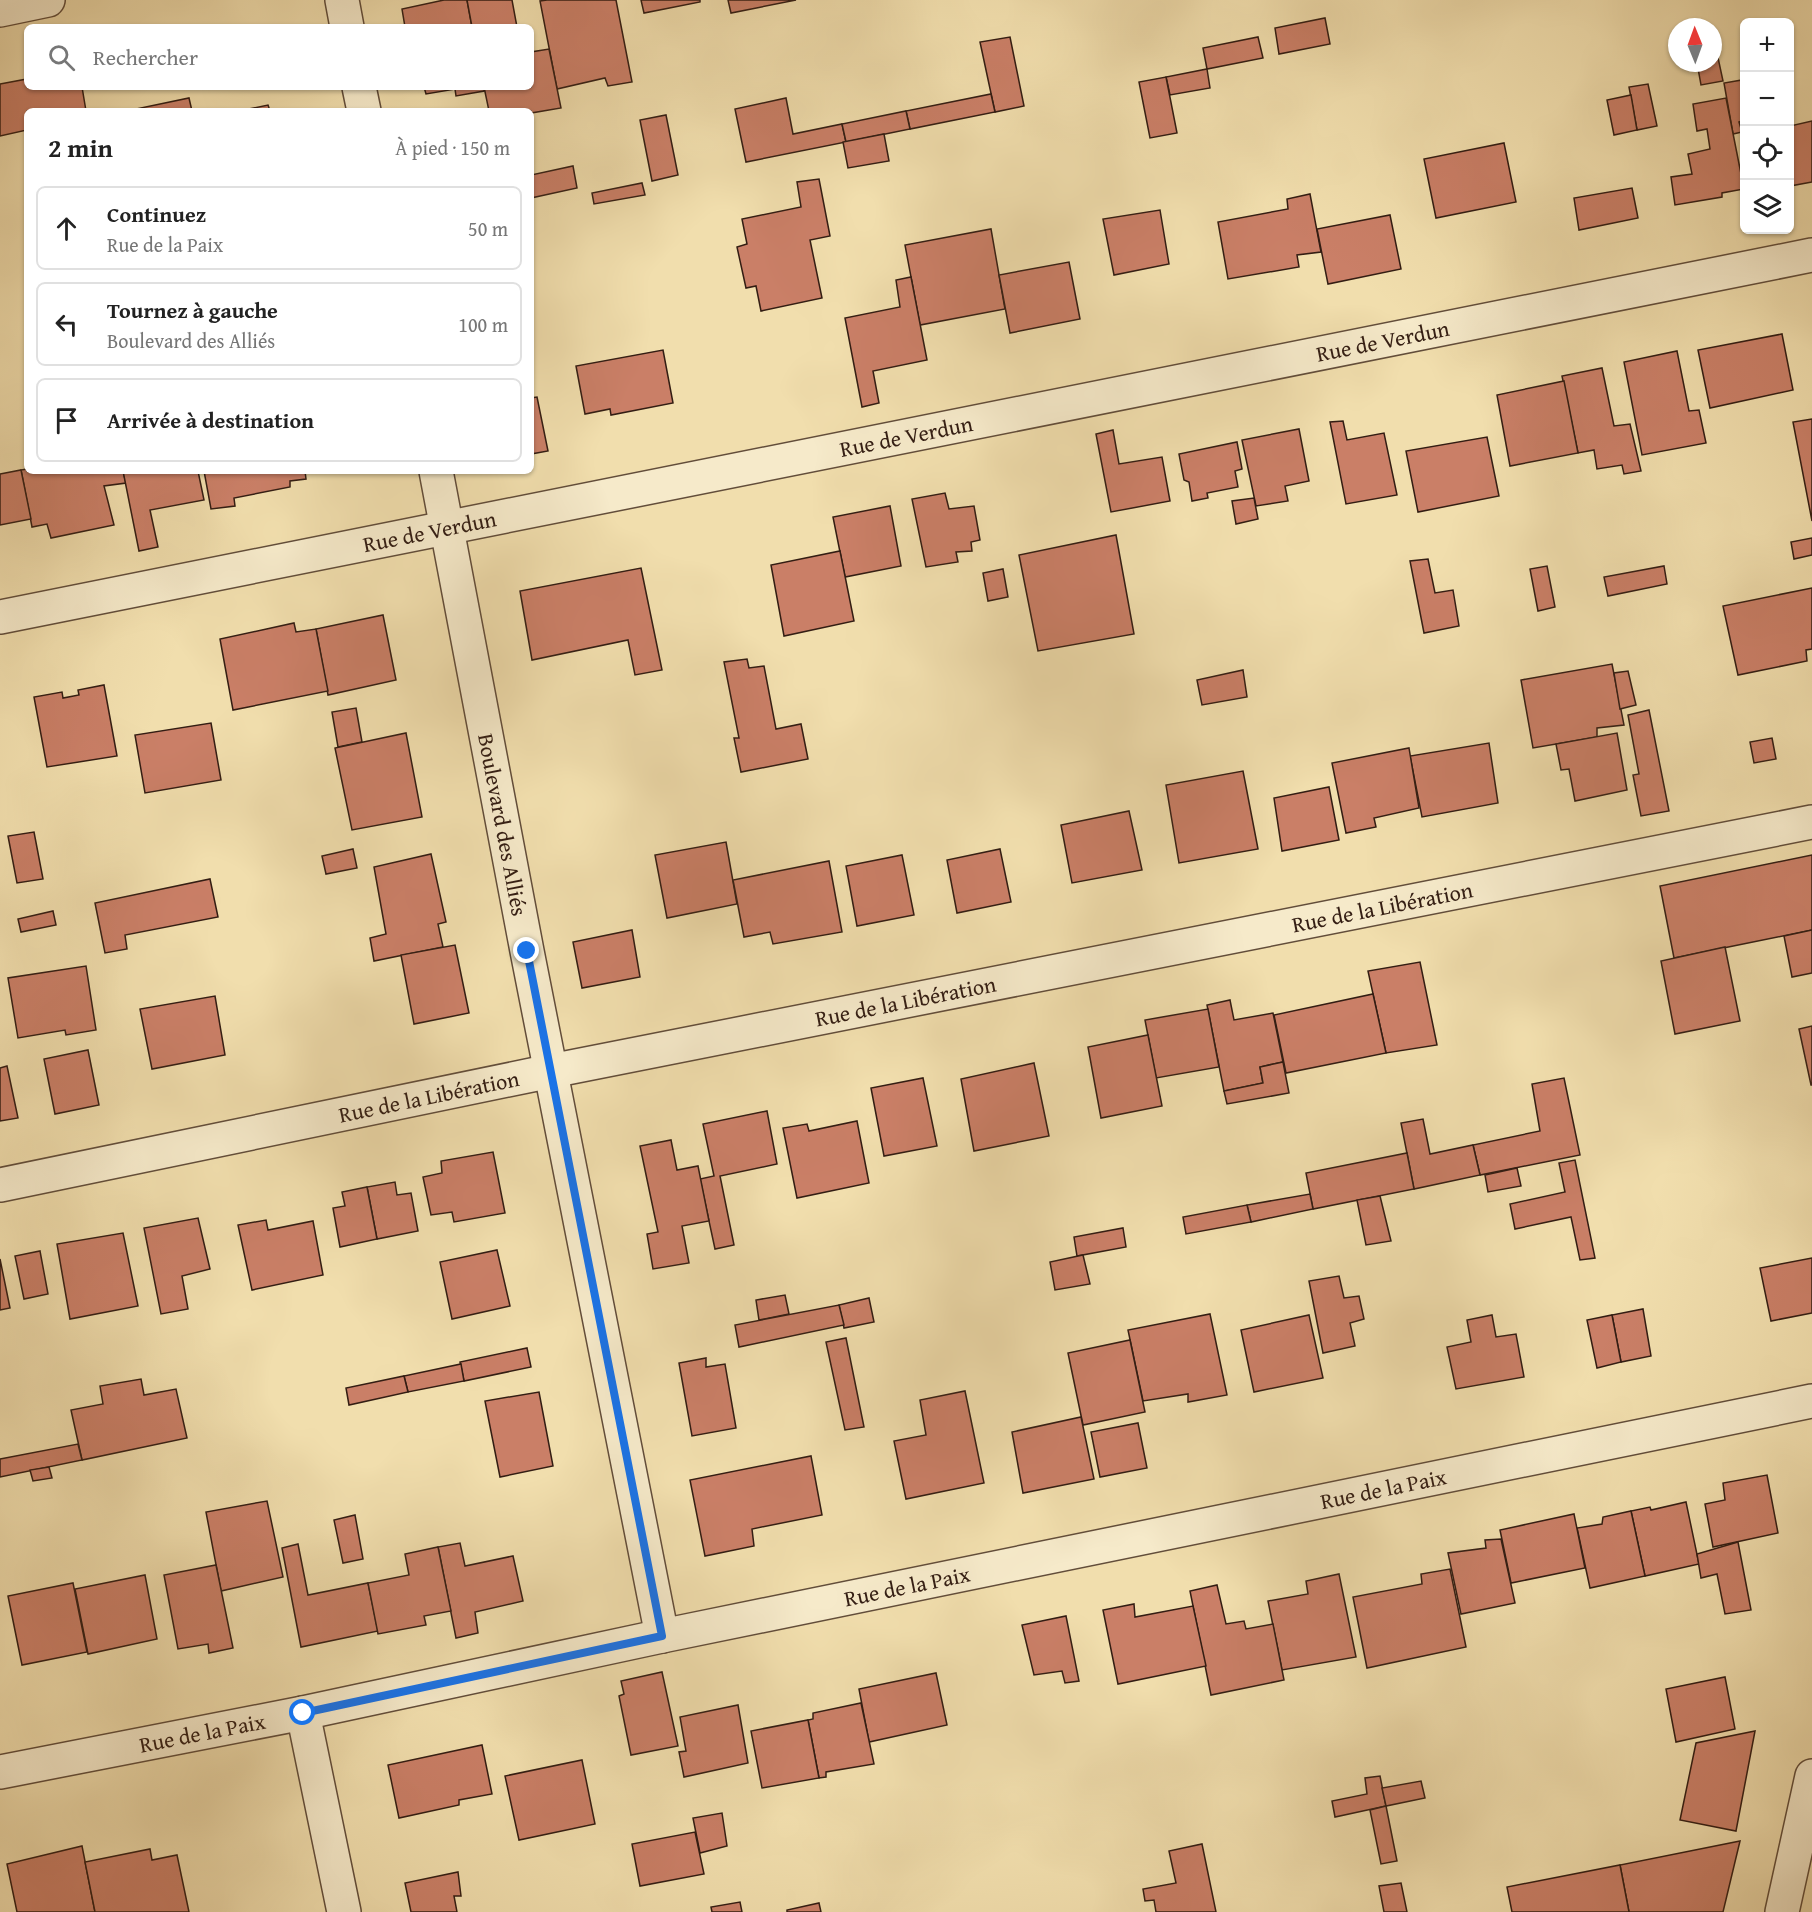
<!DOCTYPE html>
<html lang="fr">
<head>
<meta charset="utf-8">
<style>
	body { margin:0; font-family:"Gentium Book Plus",serif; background:#f2f2f2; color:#222 }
	.controls { position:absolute; right:18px; top:18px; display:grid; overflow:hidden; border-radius:9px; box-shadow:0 2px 4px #0004 }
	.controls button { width:54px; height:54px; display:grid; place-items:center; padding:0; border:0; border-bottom:2px solid #e0e0e0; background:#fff; color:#222; font:30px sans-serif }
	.compass { position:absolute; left:1668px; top:18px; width:54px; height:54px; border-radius:50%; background:#fff; box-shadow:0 2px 4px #0004; rotate:359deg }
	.stop { position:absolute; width:18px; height:18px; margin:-14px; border:4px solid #1a73e8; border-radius:50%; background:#fff }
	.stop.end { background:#1a73e8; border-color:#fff; box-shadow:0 2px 6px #0008 }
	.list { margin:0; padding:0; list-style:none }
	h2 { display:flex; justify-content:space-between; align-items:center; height:78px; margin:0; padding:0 24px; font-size:26px }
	h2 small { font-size:20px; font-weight:400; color:#767676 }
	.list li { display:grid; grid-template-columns:39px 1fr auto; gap:18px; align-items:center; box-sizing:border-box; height:84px; margin:0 12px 12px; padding:0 12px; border:2px solid #e0e0e0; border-radius:9px }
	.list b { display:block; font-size:22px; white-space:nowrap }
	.list p { margin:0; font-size:20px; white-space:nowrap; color:#767676 }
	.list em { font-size:20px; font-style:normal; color:#767676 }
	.icon { flex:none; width:33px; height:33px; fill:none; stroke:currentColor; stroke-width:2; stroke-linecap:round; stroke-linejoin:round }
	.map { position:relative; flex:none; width:1812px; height:1912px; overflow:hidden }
	.search { position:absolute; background:#fff; box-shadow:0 2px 4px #0004; left:24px; top:24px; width:510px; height:66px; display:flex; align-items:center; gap:15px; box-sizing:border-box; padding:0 21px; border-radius:9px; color:#767676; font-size:22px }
	.panel { position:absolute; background:#fff; box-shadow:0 2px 4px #0004; left:24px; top:108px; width:510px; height:366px; border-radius:9px }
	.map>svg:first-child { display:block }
	.building { fill:#ca7f67; stroke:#331d13; stroke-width:1.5 }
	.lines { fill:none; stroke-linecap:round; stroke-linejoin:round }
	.minor-casing { stroke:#624d3a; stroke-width:36 }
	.minor { stroke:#f6eaca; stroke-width:33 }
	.route { stroke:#1a73e8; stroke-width:8 }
	.labels { text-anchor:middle; stroke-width:4.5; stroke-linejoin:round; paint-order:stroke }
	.street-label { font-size:22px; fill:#331d13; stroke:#f6eaca }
</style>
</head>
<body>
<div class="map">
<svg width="1812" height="1912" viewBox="0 0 1812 1912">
	<rect width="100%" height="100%" fill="#f1dead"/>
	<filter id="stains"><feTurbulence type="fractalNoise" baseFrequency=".00333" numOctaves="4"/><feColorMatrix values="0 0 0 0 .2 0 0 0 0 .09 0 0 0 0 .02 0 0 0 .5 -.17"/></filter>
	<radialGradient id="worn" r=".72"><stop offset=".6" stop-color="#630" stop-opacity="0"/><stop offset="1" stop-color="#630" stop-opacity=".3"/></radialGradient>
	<!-- building -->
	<g class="building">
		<path d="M444 0H467L472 27H405L402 9Z"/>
		<path d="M467 0H512L517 27H472Z"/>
		<path d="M547 0H616L632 82 608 86 605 78 557 89 540 1Z"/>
		<path d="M641 0H700V2L644 13Z"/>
		<path d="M728 0H796L731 13Z"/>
		<path d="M1325 18 1330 44 1279 54 1275 28Z"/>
		<path d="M1010 37 1024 106 995 112 980 42Z"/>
		<path d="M1258 37 1263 58 1207 69 1203 48Z"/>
		<path d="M549 49 561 108 531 113V111H489L484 87H531V52Z"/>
		<path d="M1717 53 1723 81 1701 85 1697 63H1713V54Z"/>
		<path d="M1207 69 1210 88 1170 95 1166 77Z"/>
		<path d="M1166 77 1177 133 1150 138 1139 82Z"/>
		<path d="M27 79V87H82L86 111H27V130L0 136V84Z"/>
		<path d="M1742 80 1744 120 1739 122 1742 132 1733 134 1724 83Z"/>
		<path d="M1648 84 1657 126 1637 130 1629 87Z"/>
		<path d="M424 87H484V91L456 96 455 89 426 94Z"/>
		<path d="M991 94 995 112 910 129 906 111Z"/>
		<path d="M1631 95 1637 130 1614 135 1607 100Z"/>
		<path d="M189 98 192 111H131V110Z"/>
		<path d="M786 98 793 134 842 124 846 142 746 162 735 109Z"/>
		<path d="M1726 98 1744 189 1722 193V197L1675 205 1671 177 1692 174 1688 154 1710 149 1707 129 1697 131 1693 104Z"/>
		<path d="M268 105 270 111H239Z"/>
		<path d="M906 111 910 129 846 142 842 124Z"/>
		<path d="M666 115 678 175 652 181 640 120Z"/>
		<path d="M1812 121V182L1790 186V126Z"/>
		<path d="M884 134 889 161 848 168 843 142Z"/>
		<path d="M1504 143 1516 202 1436 218 1424 159Z"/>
		<path d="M573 166 577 188 531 198V175Z"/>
		<path d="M819 179 830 236 810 240 822 298 761 311 756 286 746 288 737 247 747 244 742 219 801 207 797 182Z"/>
		<path d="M642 183 645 195 594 204 592 193Z"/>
		<path d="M1632 188 1638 218 1579 230 1574 198Z"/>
		<path d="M1310 194 1321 252 1297 255 1299 267 1228 279 1218 222 1288 209 1287 199Z"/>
		<path d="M1160 210 1169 264 1114 275 1103 219Z"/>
		<path d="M1390 215 1401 269 1328 284 1317 229Z"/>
		<path d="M991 229 1005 309 920 325 905 245Z"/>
		<path d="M1069 262 1080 319 1010 333 999 275Z"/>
		<path d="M911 277 927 360 873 371 879 403 862 407 845 318 900 307 896 280Z"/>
		<path d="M1782 334 1793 390 1710 408 1698 350Z"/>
		<path d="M663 350 673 403 611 415 610 409 585 414 576 366Z"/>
		<path d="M1677 351 1689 411 1699 410 1706 443 1642 455 1624 362Z"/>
		<path d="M1602 368 1614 426 1630 424 1641 471 1624 474 1622 465 1597 469 1594 450 1578 453 1562 376Z"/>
		<path d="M1564 381 1578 453 1510 466 1497 395Z"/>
		<path d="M537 397 548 451 531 454V398Z"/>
		<path d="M1812 419V521L1793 422Z"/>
		<path d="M1343 421 1347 440 1384 433 1397 495 1346 504 1330 422Z"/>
		<path d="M1299 429 1309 481 1285 486 1288 501 1256 506 1242 440Z"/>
		<path d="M1113 430 1119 464 1162 457 1170 501 1111 512 1096 434Z"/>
		<path d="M1487 437 1499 496 1418 512 1406 451Z"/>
		<path d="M1237 442 1242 469 1235 471 1238 487 1207 493 1208 498 1192 501 1189 482 1184 480 1179 454Z"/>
		<path d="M27 469V471H123L126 483 104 486 114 525 51 538 47 524 32 527 21 470Z"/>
		<path d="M21 470 31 519 0 525V474Z"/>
		<path d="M123 471H198L204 500 150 510 158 547 139 551Z"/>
		<path d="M204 471H305L306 479 290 481V487L234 498 235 506 211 509Z"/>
		<path d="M945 493 949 509 974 506 980 540 971 542 972 551 956 552 958 562 926 567 912 499Z"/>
		<path d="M1254 498 1258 519 1236 524 1232 501Z"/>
		<path d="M890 506 901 566 845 577 833 517Z"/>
		<path d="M1116 535 1134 634 1038 651 1019 555Z"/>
		<path d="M1812 538V555L1794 559 1791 542Z"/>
		<path d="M840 551 854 621 784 636 771 565Z"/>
		<path d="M1428 559 1435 593 1453 590 1459 626 1424 633 1410 561Z"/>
		<path d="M1547 566 1555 607 1538 611 1530 569Z"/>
		<path d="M1664 566 1667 584 1608 596 1604 577Z"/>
		<path d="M641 568 662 670 635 675 628 640 532 660 520 591Z"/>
		<path d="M1003 569 1008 597 988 601 983 573Z"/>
		<path d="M1812 588V649L1806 650 1807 661 1738 675 1723 606Z"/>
		<path d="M383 615 396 680 328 695 316 629Z"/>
		<path d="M294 623 296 632 316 629 328 691 233 710 220 639Z"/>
		<path d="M747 659 749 668 764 666 776 729 801 724 808 759 741 772 734 738H739L724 662Z"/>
		<path d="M1612 664 1624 725 1597 728V737L1533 748 1521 680Z"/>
		<path d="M1243 670 1247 697 1202 705 1197 680Z"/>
		<path d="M1628 671 1636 705 1620 709 1614 673Z"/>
		<path d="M104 685 117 756 47 767 34 697 62 692 63 698 79 695 78 690Z"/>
		<path d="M356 708 362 742 338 747 332 712Z"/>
		<path d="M1649 710 1669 811 1641 816 1633 775 1639 774 1628 715Z"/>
		<path d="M211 723 221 780 145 793 135 735Z"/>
		<path d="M406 733 422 817 352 830 335 748Z"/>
		<path d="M1617 733 1627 790 1575 801 1569 769 1561 770 1556 744Z"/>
		<path d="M1772 738 1776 759 1754 763 1750 742Z"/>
		<path d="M1489 743 1498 803 1422 817 1410 756Z"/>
		<path d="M1409 748 1419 808 1374 818 1376 827 1346 833 1332 763Z"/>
		<path d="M1243 771 1258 849 1179 863 1166 785Z"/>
		<path d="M1329 787 1339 840 1282 851 1274 798Z"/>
		<path d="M1129 811 1142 870 1072 883 1061 825Z"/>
		<path d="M34 832 43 879 17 883 8 836Z"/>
		<path d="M726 842 737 904 667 918 655 855Z"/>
		<path d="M353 849 357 868 326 874 322 856Z"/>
		<path d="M1000 849 1011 902 957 913 947 860Z"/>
		<path d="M431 854 446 922 438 924 443 947 374 961 370 938 386 934 374 867Z"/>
		<path d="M902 855 914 915 857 926 846 866Z"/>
		<path d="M1812 855V930L1674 958 1660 886Z"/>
		<path d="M829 861 842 932 773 944 770 932 744 937 733 880Z"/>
		<path d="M210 879 218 917 125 935 127 949 105 953 95 903Z"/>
		<path d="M53 911 56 925 21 932 18 919Z"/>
		<path d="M632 930 640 977 582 988 573 942Z"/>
		<path d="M1812 930V973L1792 977 1784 936Z"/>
		<path d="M455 945 469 1013 414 1024 401 955Z"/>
		<path d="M1725 947 1740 1021 1675 1034 1661 961Z"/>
		<path d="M1420 962 1437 1045 1386 1053 1368 971Z"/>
		<path d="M86 966 96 1030 66 1035 65 1030 18 1038 8 978Z"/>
		<path d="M1373 994 1386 1053 1286 1073 1274 1015Z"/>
		<path d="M215 996 225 1055 152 1069 140 1009Z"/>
		<path d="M1230 1000 1234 1020 1273 1013 1283 1062 1260 1067 1263 1083 1224 1091 1207 1005Z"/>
		<path d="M1208 1009 1219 1067 1156 1078 1145 1020Z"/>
		<path d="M1812 1026V1085H1811L1799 1029Z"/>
		<path d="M1148 1035 1162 1106 1101 1118 1088 1047Z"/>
		<path d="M88 1050 99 1105 55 1114 44 1059Z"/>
		<path d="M1283 1062 1289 1093 1227 1104 1224 1091 1263 1083 1260 1067Z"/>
		<path d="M1034 1063 1049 1136 974 1151 961 1079Z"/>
		<path d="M7 1066 18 1118 0 1121V1068Z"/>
		<path d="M923 1078 937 1146 884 1156 871 1088Z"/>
		<path d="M1564 1078 1580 1155 1480 1175 1473 1145 1540 1131 1532 1084Z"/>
		<path d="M767 1111 777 1164 720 1176 734 1245 715 1249 700 1179 714 1176 703 1124Z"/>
		<path d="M1423 1119 1430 1154 1473 1145 1480 1175 1414 1189 1401 1123Z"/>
		<path d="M857 1121 869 1183 797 1198 783 1128 807 1124 809 1131Z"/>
		<path d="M671 1140 677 1170 698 1166 709 1221 682 1226 689 1263 653 1269 647 1234 658 1232 640 1146Z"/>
		<path d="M493 1152 505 1213 454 1222 452 1212 431 1215 423 1177 442 1173 441 1161Z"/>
		<path d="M1407 1153 1414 1189 1313 1209 1306 1173Z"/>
		<path d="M1575 1160 1595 1258 1580 1260 1571 1217 1515 1229 1510 1204 1565 1192 1559 1163Z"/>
		<path d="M1517 1168 1521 1186 1488 1192 1485 1175Z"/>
		<path d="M395 1182 397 1195 411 1193 418 1231 377 1239 367 1187Z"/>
		<path d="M367 1187 377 1239 340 1247 333 1208 345 1206 342 1192Z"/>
		<path d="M1310 1194 1313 1209 1251 1222 1247 1205Z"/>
		<path d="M1380 1196 1391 1241 1366 1245 1357 1200Z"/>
		<path d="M1247 1205 1251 1222 1186 1234 1183 1217Z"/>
		<path d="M198 1218 210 1269 182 1276 188 1309 161 1314 144 1228Z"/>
		<path d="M266 1220 268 1230 313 1221 323 1275 252 1290 238 1225Z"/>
		<path d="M1123 1228 1126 1247 1077 1256 1074 1237Z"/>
		<path d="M123 1233 138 1306 70 1319 57 1244Z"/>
		<path d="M497 1250 510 1306 452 1319 440 1262Z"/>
		<path d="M40 1251 48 1294 24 1299 15 1256Z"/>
		<path d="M1083 1255 1090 1284 1055 1290 1050 1262Z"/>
		<path d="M1812 1258V1313L1771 1321 1760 1268Z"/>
		<path d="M0 1259 10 1308 0 1310Z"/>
		<path d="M1339 1276 1344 1298 1359 1296 1364 1319 1350 1323 1355 1346 1323 1353 1309 1281Z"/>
		<path d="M785 1295 789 1314 759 1320 756 1300Z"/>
		<path d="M869 1298 874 1322 844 1328 839 1305Z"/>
		<path d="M839 1305 844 1325 739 1347 735 1325Z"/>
		<path d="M1643 1309 1651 1356 1621 1362 1612 1315Z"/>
		<path d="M1210 1314 1227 1395 1188 1402V1394L1143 1401 1128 1330Z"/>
		<path d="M1309 1315 1323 1378 1254 1392 1241 1330Z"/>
		<path d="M1492 1315 1496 1337 1516 1334 1524 1377 1456 1389 1447 1347 1471 1342 1467 1320Z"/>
		<path d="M1612 1315 1621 1362 1597 1368 1587 1320Z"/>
		<path d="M846 1338 864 1427 845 1430 826 1342Z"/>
		<path d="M1130 1340 1145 1412 1083 1425 1068 1353Z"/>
		<path d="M527 1348 531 1367 464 1381 460 1362Z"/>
		<path d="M706 1358V1367L725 1364 736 1428 692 1436 679 1363Z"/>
		<path d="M461 1364 464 1381 408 1392 404 1376Z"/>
		<path d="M404 1376 408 1392 349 1405 346 1388Z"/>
		<path d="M141 1379 144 1395 176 1389 187 1438 82 1460 71 1410 103 1404 100 1386Z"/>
		<path d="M965 1391 984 1483 906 1499 894 1441 926 1435 920 1400Z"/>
		<path d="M539 1392 553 1466 500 1477 485 1401Z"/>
		<path d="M1081 1417 1094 1479 1023 1493 1012 1432Z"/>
		<path d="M1138 1423 1147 1468 1100 1477 1091 1432Z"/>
		<path d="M78 1444 82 1460 0 1477V1459Z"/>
		<path d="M811 1456 822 1515 752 1529 754 1546 705 1556 690 1480Z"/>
		<path d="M49 1467 52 1478 33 1481 30 1470Z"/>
		<path d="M1767 1475 1778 1533 1713 1547 1705 1504 1725 1500 1723 1483Z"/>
		<path d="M267 1501 283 1577 221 1591 206 1512Z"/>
		<path d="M1686 1502 1699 1564 1645 1576 1631 1511 1650 1507 1651 1510Z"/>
		<path d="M1631 1511 1645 1576 1590 1588 1577 1528 1602 1524 1603 1517Z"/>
		<path d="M1574 1514 1585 1568 1511 1583 1500 1530Z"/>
		<path d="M355 1515 363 1559 343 1563 334 1520Z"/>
		<path d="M1501 1539 1515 1603 1461 1614 1448 1553 1486 1548 1485 1540Z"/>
		<path d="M1738 1542 1751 1610 1725 1614 1717 1574 1701 1578 1697 1554Z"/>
		<path d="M460 1543 465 1566 513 1556 523 1601 475 1612 478 1633 456 1638 438 1547Z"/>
		<path d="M298 1544 308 1595 368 1583 378 1631 301 1647 282 1548Z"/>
		<path d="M438 1547 451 1611 424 1616 426 1625 378 1634 368 1583 409 1575 405 1554Z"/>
		<path d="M216 1565 233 1648 209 1653 208 1644 178 1649 164 1575Z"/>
		<path d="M1450 1569 1466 1647 1367 1668 1353 1597 1422 1584 1421 1574Z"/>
		<path d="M1339 1574 1356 1657 1282 1670 1268 1601 1308 1594 1306 1581Z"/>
		<path d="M145 1575 157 1639 88 1654 75 1589Z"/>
		<path d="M73 1583 87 1652 22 1665 8 1596Z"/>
		<path d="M1217 1585 1226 1624 1244 1621 1246 1629 1273 1624 1284 1680 1211 1695 1190 1591Z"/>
		<path d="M1134 1604 1135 1617 1193 1606 1206 1666 1118 1684 1103 1610Z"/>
		<path d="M1066 1616 1079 1681 1065 1683 1062 1671 1034 1675 1022 1625Z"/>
		<path d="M662 1672 678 1746 631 1755 619 1696 624 1694 621 1681Z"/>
		<path d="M936 1673 947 1725 869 1742 859 1689Z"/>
		<path d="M1725 1677 1735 1729 1676 1742 1666 1689Z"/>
		<path d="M861 1703 874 1764 826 1772V1777L819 1778 808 1720 813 1719V1713Z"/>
		<path d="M738 1705 748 1763 684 1777 679 1752 686 1751 680 1717Z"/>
		<path d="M808 1720 819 1778 762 1788 751 1731Z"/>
		<path d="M1755 1731 1736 1831 1680 1820 1696 1743Z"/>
		<path d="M482 1745 492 1794 459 1800V1805L399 1818 388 1765Z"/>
		<path d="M582 1760 595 1824 519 1840 505 1776Z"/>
		<path d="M1380 1776 1386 1806 1335 1817 1332 1801 1367 1794 1365 1778Z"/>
		<path d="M1421 1781 1425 1798 1386 1806 1382 1788Z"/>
		<path d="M1386 1806 1397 1861 1381 1864 1370 1810Z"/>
		<path d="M722 1813 727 1846 700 1853 693 1818Z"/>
		<path d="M695 1832 704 1874 640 1886 632 1844Z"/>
		<path d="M1740 1841 1723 1912H1629L1620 1865Z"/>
		<path d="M1202 1844 1216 1912H1156L1154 1900 1145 1901 1143 1889 1176 1883 1169 1851Z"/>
		<path d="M82 1846 95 1912H17L7 1864Z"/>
		<path d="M150 1849 152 1860 177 1855 189 1912H95L85 1862Z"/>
		<path d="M1620 1865 1629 1912H1512L1507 1887Z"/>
		<path d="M458 1872 461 1896H454L457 1912H411L405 1883Z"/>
		<path d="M1401 1883 1407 1912H1384L1379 1886Z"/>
		<path d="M740 1902 742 1912H712L711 1907Z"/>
		<path d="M819 1903 821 1912H787V1910Z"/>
	</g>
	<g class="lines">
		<defs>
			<g id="minor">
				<path d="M342 0 347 27"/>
				<path d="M0 10 48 0"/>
				<path d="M359 87 364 111"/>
				<path id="s1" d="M436 471 527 951 662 1636"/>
				<path id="s2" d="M0 617 1812 255"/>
				<path id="s3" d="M0 1185 551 1071 1812 822"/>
				<path d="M303 1713 344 1912"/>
				<path id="s4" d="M0 1772 303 1713 662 1636 1812 1401"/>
				<path d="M1782 1912 1812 1776"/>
			</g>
		</defs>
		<!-- minor casing -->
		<use href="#minor" class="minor-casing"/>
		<!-- minor -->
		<use href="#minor" class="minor"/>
	</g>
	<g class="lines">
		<!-- route -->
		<path class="route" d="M303 1713 662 1636 527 951"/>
	</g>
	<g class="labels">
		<!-- street labels -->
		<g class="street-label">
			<text dy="8" stroke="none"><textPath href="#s2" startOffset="1410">Rue de Verdun</textPath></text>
			<text dy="8" stroke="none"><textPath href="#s2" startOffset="924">Rue de Verdun</textPath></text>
			<text dy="8" stroke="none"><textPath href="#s2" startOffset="438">Rue de Verdun</textPath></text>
			<text dy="8" stroke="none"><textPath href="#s1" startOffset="360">Boulevard des Alliés</textPath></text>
			<text dy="8" stroke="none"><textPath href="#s3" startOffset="1410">Rue de la Libération</textPath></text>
			<text dy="8" stroke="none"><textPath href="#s3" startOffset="924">Rue de la Libération</textPath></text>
			<text dy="8" stroke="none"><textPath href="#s3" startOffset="438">Rue de la Libération</textPath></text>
			<text dy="8" stroke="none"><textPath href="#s4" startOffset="1412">Rue de la Paix</textPath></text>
			<text dy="8" stroke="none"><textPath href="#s4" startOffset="926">Rue de la Paix</textPath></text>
			<text dy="8" stroke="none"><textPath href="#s4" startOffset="206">Rue de la Paix</textPath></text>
		</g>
	</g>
	<rect width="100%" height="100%" filter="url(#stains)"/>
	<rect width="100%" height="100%" fill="url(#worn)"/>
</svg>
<div class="controls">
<button>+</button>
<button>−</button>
<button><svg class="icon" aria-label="locate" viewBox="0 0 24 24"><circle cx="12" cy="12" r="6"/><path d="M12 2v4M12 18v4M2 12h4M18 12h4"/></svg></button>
<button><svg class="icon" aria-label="layers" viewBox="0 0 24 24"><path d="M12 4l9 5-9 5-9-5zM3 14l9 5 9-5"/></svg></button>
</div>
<svg class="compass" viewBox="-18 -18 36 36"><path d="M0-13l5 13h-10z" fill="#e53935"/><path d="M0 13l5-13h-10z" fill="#767676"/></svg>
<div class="stop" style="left:303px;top:1713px"></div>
<div class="stop end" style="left:527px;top:951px"></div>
<div class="search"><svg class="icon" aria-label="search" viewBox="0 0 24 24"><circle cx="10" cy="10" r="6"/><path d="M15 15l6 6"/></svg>Rechercher</div>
<section class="panel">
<h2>2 min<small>À pied · 150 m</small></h2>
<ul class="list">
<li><svg class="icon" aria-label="ahead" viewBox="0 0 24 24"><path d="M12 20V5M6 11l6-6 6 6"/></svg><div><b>Continuez</b><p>Rue de la Paix</p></div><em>50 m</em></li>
<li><svg class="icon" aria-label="left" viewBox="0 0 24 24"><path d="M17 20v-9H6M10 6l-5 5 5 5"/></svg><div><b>Tournez à gauche</b><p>Boulevard des Alliés</p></div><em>100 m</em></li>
<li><svg class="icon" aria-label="arrive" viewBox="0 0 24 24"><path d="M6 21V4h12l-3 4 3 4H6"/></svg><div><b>Arrivée à destination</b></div></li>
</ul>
</section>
</div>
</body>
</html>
